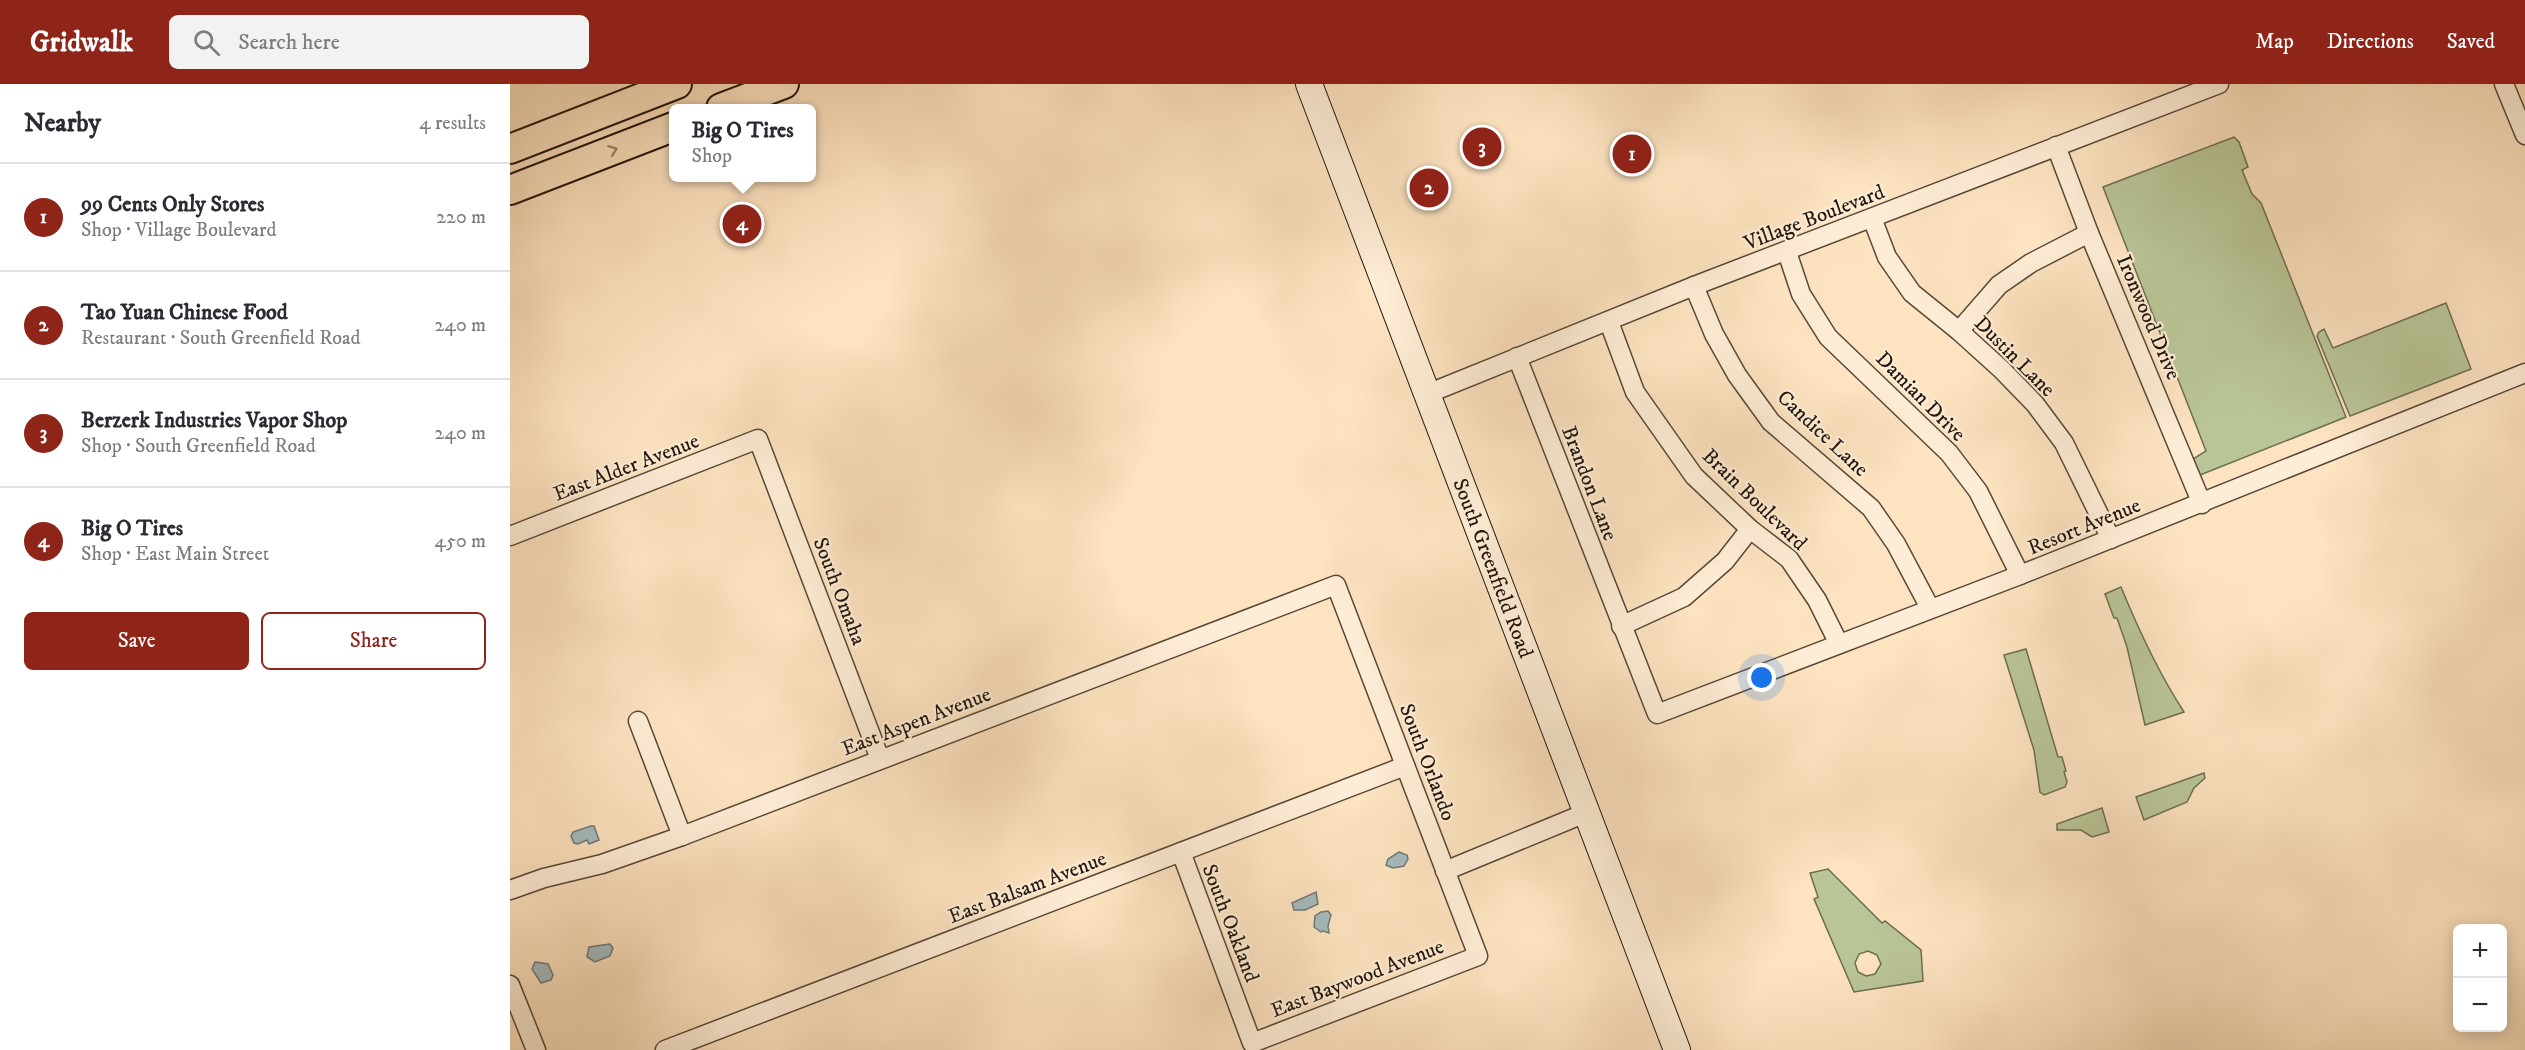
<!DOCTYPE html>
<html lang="en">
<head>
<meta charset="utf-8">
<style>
	body { margin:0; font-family:"IM FELL DW Pica",serif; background:#f2f2f3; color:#2b2b33 }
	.controls { position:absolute; right:18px; bottom:18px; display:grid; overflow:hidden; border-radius:9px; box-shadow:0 3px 15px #0003 }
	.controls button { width:54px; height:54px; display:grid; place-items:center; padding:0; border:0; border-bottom:2px solid #e1e1e2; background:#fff; color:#2b2b33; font:30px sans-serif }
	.you { position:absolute; left:1252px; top:594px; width:21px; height:21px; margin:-15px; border:4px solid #fff; border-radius:50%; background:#1a73e8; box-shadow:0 0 0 9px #1a73e833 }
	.badge { display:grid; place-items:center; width:39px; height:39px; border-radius:50%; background:#8f2418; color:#fff; font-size:20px; font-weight:700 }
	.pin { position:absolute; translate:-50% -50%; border:3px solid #fff; box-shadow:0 2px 6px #0006 }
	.popup { position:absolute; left:159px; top:20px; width:147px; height:78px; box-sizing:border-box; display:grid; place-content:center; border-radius:9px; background:#fff; filter:drop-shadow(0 2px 4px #0005); font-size:20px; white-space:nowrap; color:#7c7c81 }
	.popup b { font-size:22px; color:#2b2b33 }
	.popup::after { content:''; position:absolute; left:50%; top:100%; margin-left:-12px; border:12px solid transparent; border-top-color:#fff }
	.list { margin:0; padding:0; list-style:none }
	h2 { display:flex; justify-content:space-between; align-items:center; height:78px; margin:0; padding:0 24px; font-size:26px }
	h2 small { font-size:20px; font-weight:400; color:#7c7c81 }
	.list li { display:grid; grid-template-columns:39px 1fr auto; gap:18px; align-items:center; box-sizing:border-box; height:108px; padding:0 24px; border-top:2px solid #e1e1e2 }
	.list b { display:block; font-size:22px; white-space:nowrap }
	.list p { margin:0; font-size:20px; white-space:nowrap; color:#7c7c81 }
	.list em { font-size:20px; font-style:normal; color:#7c7c81 }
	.actions { display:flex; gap:12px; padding:18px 24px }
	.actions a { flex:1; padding:14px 0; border:2px solid #8f2418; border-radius:9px; text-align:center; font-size:21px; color:#8f2418 }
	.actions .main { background:#8f2418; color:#fff }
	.icon { flex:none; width:33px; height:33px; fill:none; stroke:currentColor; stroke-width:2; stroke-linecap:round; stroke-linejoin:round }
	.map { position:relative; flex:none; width:2015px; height:966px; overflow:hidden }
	header { display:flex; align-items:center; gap:36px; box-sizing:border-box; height:84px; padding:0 30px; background:#8f2418; color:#fff }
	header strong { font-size:28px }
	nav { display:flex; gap:33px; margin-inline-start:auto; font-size:21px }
	.search { width:420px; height:54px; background:#f2f2f3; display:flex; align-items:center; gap:15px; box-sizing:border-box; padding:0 21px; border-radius:9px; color:#7c7c81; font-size:22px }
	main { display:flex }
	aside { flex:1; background:#fff }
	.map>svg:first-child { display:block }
	.green { fill:#b9c597; stroke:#6d6d52; stroke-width:1.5; fill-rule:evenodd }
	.water { fill:#a5bbbe; stroke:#707977; stroke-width:1.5 }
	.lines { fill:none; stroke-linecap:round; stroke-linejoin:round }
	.minor-casing { stroke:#584839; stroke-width:21 }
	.secondary-casing { stroke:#21150c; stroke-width:28 }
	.primary-casing { stroke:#21150c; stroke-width:32 }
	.minor { stroke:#feedd6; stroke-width:18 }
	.secondary { stroke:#feedd6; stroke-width:26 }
	.primary { stroke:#fde3c0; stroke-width:28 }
	.oneway { stroke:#9a866f }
	.labels { text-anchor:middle; stroke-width:4.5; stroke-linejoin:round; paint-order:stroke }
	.street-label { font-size:21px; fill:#21150c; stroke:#feedd6 }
</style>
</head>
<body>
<header>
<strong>Gridwalk</strong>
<div class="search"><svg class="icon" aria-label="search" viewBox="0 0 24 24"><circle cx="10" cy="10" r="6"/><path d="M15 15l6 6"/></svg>Search here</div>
<nav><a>Map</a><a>Directions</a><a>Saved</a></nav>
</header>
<main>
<aside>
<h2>Nearby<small>4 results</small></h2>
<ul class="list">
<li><span class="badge">1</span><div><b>99 Cents Only Stores</b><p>Shop · Village Boulevard</p></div><em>220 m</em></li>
<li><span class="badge">2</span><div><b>Tao Yuan Chinese Food</b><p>Restaurant · South Greenfield Road</p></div><em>240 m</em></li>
<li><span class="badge">3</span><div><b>Berzerk Industries Vapor Shop</b><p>Shop · South Greenfield Road</p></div><em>240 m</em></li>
<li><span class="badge">4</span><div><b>Big O Tires</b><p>Shop · East Main Street</p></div><em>450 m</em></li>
</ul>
<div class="actions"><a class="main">Save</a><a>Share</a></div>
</aside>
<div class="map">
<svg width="2015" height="966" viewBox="0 0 2015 966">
	<rect width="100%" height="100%" fill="#fde3c0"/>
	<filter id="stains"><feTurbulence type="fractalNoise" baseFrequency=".00333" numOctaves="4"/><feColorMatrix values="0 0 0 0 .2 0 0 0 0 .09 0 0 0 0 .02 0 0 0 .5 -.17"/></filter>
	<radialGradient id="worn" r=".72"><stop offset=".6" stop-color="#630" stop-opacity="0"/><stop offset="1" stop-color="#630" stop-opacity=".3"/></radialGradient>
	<!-- green -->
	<g class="green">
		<path d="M1724 53 1729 58 1738 83 1732 86 1742 110 1751 119 1836 333 1690 391 1683 375 1696 367 1593 103Z"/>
		<path d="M1936 219 1961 285 1840 332 1807 252 1809 248 1814 245 1823 264Z"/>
		<path d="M1611 503C1629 547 1648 588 1674 628L1635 641 1617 563 1607 534H1604L1595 510Z"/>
		<path d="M1516 565 1548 673H1552L1556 687 1554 688 1557 698 1555 703 1534 711 1530 708 1524 666 1494 571Z"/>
		<path d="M1694 689 1695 694 1684 704 1677 718 1634 736 1626 713Z"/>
		<path d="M1592 724 1599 748 1582 753 1571 746H1547V740Z"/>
		<path d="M1318 785 1372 839 1375 837 1411 866 1413 897 1344 908 1304 815 1308 813 1300 789ZM1358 867 1367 871 1371 880 1365 890 1356 892 1348 888 1345 879 1349 870Z"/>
	</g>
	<!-- water -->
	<g class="water">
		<path d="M81 742H84L89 756 79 760 77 756 68 760 64 759 61 752 63 748Z"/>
		<path d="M889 768 897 771 898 775 894 782 883 784 876 781 878 775Z"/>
		<path d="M806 808 808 820 795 826H784L782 819Z"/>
		<path d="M818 827 821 831 818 842 819 849 813 847 811 848 804 843 805 832 811 828Z"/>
		<path d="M100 860 103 864 100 872 85 878 77 873 79 863Z"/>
		<path d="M25 878 38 880 43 891 41 896 31 899 22 885Z"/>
	</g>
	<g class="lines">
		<defs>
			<g id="minor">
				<path d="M1994 0 2015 51"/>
				<path d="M1546 62 1579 149 1692 420"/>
				<path d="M1362 134 1377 173 1402 209 1449 247 1491 285 1525 320 1554 359 1601 455"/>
				<path d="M1277 168 1291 210 1318 253 1439 369 1468 407 1510 491"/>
				<path d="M1184 202 1204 250 1227 291 1261 338 1361 424 1386 460 1420 524"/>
				<path d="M1099 238 1125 308 1184 392 1240 445 1279 475 1307 516 1329 560"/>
				<path d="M1449 247 1489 201 1521 179 1579 149"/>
				<path d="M1007 273 1147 630 1510 491 2015 289"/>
				<path d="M917 310 1184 202 1709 0"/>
				<path d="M0 452 248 355 370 675"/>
				<path d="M1111 542 1174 513 1215 477 1240 445"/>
				<path d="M128 637 172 752"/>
				<path d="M935 787 1078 728"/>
				<path d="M0 806 34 794 92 780 172 752 826 501 968 872 742 959 671 768"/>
				<path d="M0 901 26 966"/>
				<path d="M155 966 895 682"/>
			</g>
			<g id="secondary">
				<path id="s1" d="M799 0 1167 966"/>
			</g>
			<g id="primary">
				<path d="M211 24 274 0"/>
				<path d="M0 65 167 0"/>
				<path d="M0 106 163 43"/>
			</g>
		</defs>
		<!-- minor casing -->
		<use href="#minor" class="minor-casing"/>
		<!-- secondary casing -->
		<use href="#secondary" class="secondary-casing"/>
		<!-- primary casing -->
		<use href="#primary" class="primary-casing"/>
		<!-- minor -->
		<use href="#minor" class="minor"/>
		<!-- secondary -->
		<use href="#secondary" class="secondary"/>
		<!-- primary -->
		<use href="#primary" class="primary"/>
	</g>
	<!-- one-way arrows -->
	<defs><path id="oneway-chevron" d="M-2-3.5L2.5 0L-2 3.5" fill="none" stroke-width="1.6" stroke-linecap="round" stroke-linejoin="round" transform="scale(1.5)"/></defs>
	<use class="oneway" href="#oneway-chevron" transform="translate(103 66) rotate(-21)"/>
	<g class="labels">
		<!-- street labels -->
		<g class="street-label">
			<text transform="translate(1304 133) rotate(-21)" y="7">Village Boulevard</text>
			<text transform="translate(1639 233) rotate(67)" y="7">Ironwood Drive</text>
			<text transform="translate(1505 272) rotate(45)" y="7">Dustin Lane</text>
			<text transform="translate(1411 312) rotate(45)" y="7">Damian Drive</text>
			<text transform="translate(1313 349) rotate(43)" y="7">Candice Lane</text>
			<text transform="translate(116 383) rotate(-21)" y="7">East Alder Avenue</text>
			<text transform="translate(1080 399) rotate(69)" y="7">Brandon Lane</text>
			<text transform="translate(1245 415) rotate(44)" y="7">Brain Boulevard</text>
			<text transform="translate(1574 442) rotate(-22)" y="7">Resort Avenue</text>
			<text dy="7" stroke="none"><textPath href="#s1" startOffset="518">South Greenfield Road</textPath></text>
			<text transform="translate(330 507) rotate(69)" y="7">South Omaha</text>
			<text transform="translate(406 637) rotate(-21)" y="7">East Aspen Avenue</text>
			<text transform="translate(918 678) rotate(69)" y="7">South Orlando</text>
			<text transform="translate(517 803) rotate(-21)" y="7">East Balsam Avenue</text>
			<text transform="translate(721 839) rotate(69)" y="7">South Oakland</text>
			<text transform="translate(847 894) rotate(-21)" y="7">East Baywood Avenue</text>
		</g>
	</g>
	<rect width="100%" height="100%" filter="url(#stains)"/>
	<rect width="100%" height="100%" fill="url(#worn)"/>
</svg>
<div class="controls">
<button>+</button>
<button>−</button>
</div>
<div class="you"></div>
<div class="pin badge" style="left:1122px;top:70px">1</div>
<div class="pin badge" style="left:919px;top:104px">2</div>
<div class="pin badge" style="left:972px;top:63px">3</div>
<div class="pin badge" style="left:232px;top:140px">4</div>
<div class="popup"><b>Big O Tires</b>Shop</div>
</div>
</main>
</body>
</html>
